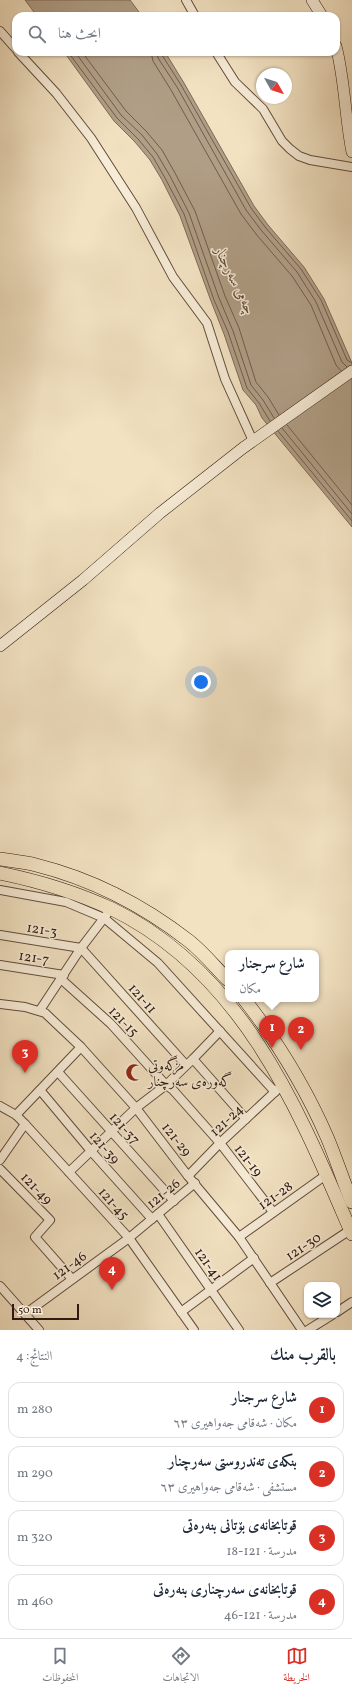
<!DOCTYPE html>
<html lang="ar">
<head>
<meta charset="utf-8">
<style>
	body { margin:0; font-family:Vollkorn,Amiri,serif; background:#f6f6f7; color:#1f2937; direction:rtl }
	.controls { position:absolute; right:12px; bottom:12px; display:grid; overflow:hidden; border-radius:8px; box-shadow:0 1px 3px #0004 }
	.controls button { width:36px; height:36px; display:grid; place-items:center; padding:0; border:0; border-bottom:1px solid #e0e1e3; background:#fff; color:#1f2937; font:20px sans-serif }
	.compass { position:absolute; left:256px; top:68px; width:36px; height:36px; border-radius:50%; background:#fff; box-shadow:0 1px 3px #0004; rotate:129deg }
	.scale { position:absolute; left:12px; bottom:10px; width:67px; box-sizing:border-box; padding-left:4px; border:2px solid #311a12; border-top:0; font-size:11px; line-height:14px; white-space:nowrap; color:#311a12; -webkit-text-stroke:3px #f7ecd7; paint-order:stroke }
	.you { position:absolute; left:201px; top:682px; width:14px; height:14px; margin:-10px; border:3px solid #fff; border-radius:50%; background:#1a73e8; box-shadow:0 0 0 6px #1a73e833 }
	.badge { display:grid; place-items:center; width:26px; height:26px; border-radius:50%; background:#d93025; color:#fff; font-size:13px; font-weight:700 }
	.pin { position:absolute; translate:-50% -33px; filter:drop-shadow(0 1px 2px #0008) }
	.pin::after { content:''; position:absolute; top:21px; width:14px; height:12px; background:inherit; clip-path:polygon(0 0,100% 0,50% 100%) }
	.popup { position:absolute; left:225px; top:950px; width:94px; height:52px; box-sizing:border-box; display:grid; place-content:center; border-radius:8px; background:#fff; filter:drop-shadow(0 1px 3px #0005); font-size:13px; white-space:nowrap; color:#747a83 }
	.popup b { font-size:15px; color:#1f2937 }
	.popup::after { content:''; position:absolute; left:50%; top:100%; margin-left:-8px; border:8px solid transparent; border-top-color:#fff }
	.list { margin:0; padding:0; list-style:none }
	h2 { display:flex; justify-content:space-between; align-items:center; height:52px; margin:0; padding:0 16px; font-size:17px }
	h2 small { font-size:13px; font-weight:400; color:#747a83 }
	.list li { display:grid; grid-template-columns:26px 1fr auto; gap:12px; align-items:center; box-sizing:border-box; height:56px; margin:0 8px 8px; padding:0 8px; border:1px solid #e0e1e3; border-radius:12px }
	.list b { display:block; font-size:15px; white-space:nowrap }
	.list p { margin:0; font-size:13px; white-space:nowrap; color:#747a83 }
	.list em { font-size:13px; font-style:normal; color:#747a83 }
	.icon { flex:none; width:22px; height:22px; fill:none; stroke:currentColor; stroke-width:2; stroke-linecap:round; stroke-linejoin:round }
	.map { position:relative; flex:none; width:352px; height:1330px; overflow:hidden; direction:ltr }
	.search { position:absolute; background:#fff; box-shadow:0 1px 3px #0004; left:12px; right:12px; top:12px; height:44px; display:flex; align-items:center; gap:10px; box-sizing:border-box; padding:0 14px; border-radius:12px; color:#747a83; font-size:15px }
	.sheet { height:308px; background:#fff }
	nav { display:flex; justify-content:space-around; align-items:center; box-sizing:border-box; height:56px; border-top:1px solid #e0e1e3; background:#fff; font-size:11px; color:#747a83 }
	nav a { display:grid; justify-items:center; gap:2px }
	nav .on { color:#d93025 }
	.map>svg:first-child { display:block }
	.water { fill:#b09e86; stroke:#7d6958 }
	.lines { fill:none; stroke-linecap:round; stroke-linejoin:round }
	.shore { stroke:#705c4c; stroke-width:1 }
	.street-casing { stroke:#614c3e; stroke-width:10 }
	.secondary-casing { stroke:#311a12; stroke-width:12 }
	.primary-casing { stroke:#311a12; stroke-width:14 }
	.street { stroke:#f7ecd7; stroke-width:8 }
	.secondary { stroke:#f7ecd7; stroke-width:11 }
	.primary { stroke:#f2e2c2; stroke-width:13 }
	.labels { text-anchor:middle; stroke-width:3; stroke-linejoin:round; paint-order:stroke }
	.street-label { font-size:14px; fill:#311a12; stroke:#f7ecd7 }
	.poi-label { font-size:14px; fill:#311a12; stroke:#f7ecd7; text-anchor:start }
	.water-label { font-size:15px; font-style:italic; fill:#644f40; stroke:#f7ecd7 }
</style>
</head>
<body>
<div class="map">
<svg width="352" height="1330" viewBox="0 0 352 1330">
	<rect width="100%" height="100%" fill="#f2e2c2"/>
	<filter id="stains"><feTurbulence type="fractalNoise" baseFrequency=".005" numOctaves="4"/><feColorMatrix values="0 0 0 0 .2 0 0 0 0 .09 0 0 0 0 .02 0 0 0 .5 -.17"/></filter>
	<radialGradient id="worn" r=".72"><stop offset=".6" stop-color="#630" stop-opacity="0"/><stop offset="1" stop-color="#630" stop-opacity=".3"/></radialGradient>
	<!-- water -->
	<g class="water">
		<path d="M25 0H130L142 16H37Z"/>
		<path d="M64 52H165L184 83 254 206 268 225 304 267 324 299 352 363V527L262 418 256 405 243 390 224 334 211 301 180 216 162 180 150 160 135 142 114 121Z"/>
	</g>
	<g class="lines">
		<!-- shore -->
		<g class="shore">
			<path d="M68 52 117 118 138 139 153 157 165 178 184 214 214 300 228 332 247 388 259 403 270 421"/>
			<path d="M75 52 121 115 142 135 157 154 170 176 189 213 219 298 233 331 251 385 263 400 274 418"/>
			<path d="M82 52 126 111 146 131 162 150 175 173 195 211 225 296 239 328 256 382 268 397 279 415"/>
			<path d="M151 52 153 61 171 90 241 214 256 234 292 276 311 305 336 365 341 371"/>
			<path d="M157 52 158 58 177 87 246 210 261 230 297 272 316 302 342 362 347 367"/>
			<path d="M162 52V55L181 85 251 208 265 227 301 269 321 300 347 360 352 363"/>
			<path d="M287 425 352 505"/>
			<path d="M282 428 352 514"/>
			<path d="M278 431 352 521"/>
		</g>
		<defs>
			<g id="street">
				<path d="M186 0 195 16"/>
				<path d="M0 31 16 49"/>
				<path d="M18 52 56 93 91 138 136 208 173 277 207 323 225 379 253 441"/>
				<path d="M216 52 235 82 263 109 282 141 290 149 299 156 310 160 352 167"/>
				<path d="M0 890 66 902 104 918 158 963 275 1092"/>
				<path d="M0 935 81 948 186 1065"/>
				<path d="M0 965 64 975"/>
				<path d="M61 979 111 1024 166 1085 173 1090 220 1143 273 1212"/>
				<path d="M0 1004 25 1007 45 1013 81 1047 136 1108 188 1176 239 1237 302 1330"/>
				<path d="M40 1010 81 948 107 914"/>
				<path d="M193 1059 246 1119"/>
				<path d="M58 1072 174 1201"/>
				<path d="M40 1090 91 1151 152 1219"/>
				<path d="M0 1106 16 1115 25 1124 129 1238 194 1330"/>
				<path d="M16 1115 81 1047"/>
				<path d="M0 1160 25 1124"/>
				<path d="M0 1169 50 1220 35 1237 72 1279"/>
				<path d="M69 1172 136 1108 166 1085 193 1059 220 1031"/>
				<path d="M188 1176 220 1143 278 1089"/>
				<path d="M158 1214 239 1330"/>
				<path d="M239 1237 326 1175"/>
				<path d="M270 1283 350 1230"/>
				<path d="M0 1286 39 1330"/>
				<path d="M181 1312 254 1258"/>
				<path d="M337 1312 352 1302"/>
				<path d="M25 1314 129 1238 195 1183"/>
				<path d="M308 1330 332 1315"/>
			</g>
			<g id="secondary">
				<path d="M312 0 322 16"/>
				<path d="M336 46C345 81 345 117 352 152"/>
				<path d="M0 646 83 580 160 513 243 448 352 371"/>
			</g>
			<g id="primary">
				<path d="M0 859C12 861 25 862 36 865 92 879 144 906 189 941 203 952 215 967 228 980"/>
				<path d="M0 873C39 881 76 892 112 909 243 973 298 1108 352 1234"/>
				<path d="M244 999C276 1040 306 1089 327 1137 336 1158 343 1181 352 1202"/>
			</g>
		</defs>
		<!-- street casing -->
		<use href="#street" class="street-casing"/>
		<!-- secondary casing -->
		<use href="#secondary" class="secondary-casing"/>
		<!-- primary casing -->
		<use href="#primary" class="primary-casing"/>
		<!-- street -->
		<use href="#street" class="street"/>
		<!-- secondary -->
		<use href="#secondary" class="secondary"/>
		<!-- primary -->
		<use href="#primary" class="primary"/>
	</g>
	<!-- icons -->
	<defs>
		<symbol id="mosque-bare" viewBox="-9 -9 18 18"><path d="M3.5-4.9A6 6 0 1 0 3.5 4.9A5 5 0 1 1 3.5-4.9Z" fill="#8f2418" stroke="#f7ecd7" stroke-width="2.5" paint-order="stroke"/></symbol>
	</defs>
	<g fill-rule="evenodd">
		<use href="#mosque-bare" x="122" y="1060" width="25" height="25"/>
	</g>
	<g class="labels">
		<!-- street labels -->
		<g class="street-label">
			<text transform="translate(42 929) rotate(9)" y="5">121-3</text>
			<text transform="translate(34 957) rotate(9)" y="5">121-7</text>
			<text transform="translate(143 998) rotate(48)" y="5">121-11</text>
			<text transform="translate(124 1021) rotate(46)" y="5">121-15</text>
			<text transform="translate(226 1120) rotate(-43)" y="5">121-24</text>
			<text transform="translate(125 1128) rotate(48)" y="5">121-37</text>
			<text transform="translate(177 1139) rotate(52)" y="5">121-29</text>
			<text transform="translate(105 1147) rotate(49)" y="5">121-39</text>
			<text transform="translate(249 1160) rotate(52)" y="5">121-19</text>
			<text transform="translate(37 1188) rotate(46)" y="5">121-49</text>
			<text transform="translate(163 1193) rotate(-39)" y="5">121-26</text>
			<text transform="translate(275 1195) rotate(-35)" y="5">121-28</text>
			<text transform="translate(114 1203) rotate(48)" y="5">121-45</text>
			<text transform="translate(303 1246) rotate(-34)" y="5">121-30</text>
			<text transform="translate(209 1264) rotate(55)" y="5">121-41</text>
			<text transform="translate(69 1265) rotate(-36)" y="5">121-46</text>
		</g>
		<!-- poi labels -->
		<g class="poi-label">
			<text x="148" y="1070">مزگەوتی<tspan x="148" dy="16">گەورەی سەرچنار</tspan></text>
		</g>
		<!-- water labels -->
		<g class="water-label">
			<text transform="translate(235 280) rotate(64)" y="5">چەمی سەرچنار</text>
		</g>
	</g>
	<rect width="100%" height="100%" filter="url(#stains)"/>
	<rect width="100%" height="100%" fill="url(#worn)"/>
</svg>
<div class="controls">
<button><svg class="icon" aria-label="layers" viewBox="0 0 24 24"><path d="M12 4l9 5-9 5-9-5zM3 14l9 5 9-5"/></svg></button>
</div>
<svg class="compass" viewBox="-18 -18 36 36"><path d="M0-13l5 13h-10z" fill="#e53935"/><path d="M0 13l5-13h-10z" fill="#747a83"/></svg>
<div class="scale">50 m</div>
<div class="you"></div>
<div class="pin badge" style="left:272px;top:1048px">1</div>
<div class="popup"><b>شارع سرجنار</b>مكان</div>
<div class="pin badge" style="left:301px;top:1050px">2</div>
<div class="pin badge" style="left:25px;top:1073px">3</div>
<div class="pin badge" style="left:112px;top:1290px">4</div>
<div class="search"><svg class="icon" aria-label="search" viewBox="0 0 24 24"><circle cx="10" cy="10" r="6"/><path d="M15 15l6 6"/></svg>ابحث هنا</div>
</div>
<section class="sheet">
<h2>بالقرب منك<small>النتائج: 4</small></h2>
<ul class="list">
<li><span class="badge">1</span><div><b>شارع سرجنار</b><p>مكان · شەقامی جەواهیری ٦٣</p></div><em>280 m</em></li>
<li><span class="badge">2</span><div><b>بنکەی تەندروستی سەرچنار</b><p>مستشفى · شەقامی جەواهیری ٦٣</p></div><em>290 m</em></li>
<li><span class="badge">3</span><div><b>قوتابخانەی بۆتانی بنەرەتی</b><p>مدرسة · 121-18</p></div><em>320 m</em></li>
<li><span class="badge">4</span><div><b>قوتابخانەی سەرچناری بنەرەتی</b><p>مدرسة · 121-46</p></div><em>460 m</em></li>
</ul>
</section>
<nav>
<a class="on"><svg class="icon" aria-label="map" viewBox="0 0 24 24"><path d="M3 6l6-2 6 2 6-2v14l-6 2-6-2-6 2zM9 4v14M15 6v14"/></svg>الخريطة</a>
<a><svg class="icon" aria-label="directions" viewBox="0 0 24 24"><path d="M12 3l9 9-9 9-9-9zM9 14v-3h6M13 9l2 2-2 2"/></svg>الاتجاهات</a>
<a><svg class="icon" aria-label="saved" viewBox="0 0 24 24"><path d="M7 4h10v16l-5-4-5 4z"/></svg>المحفوظات</a>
</nav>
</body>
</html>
